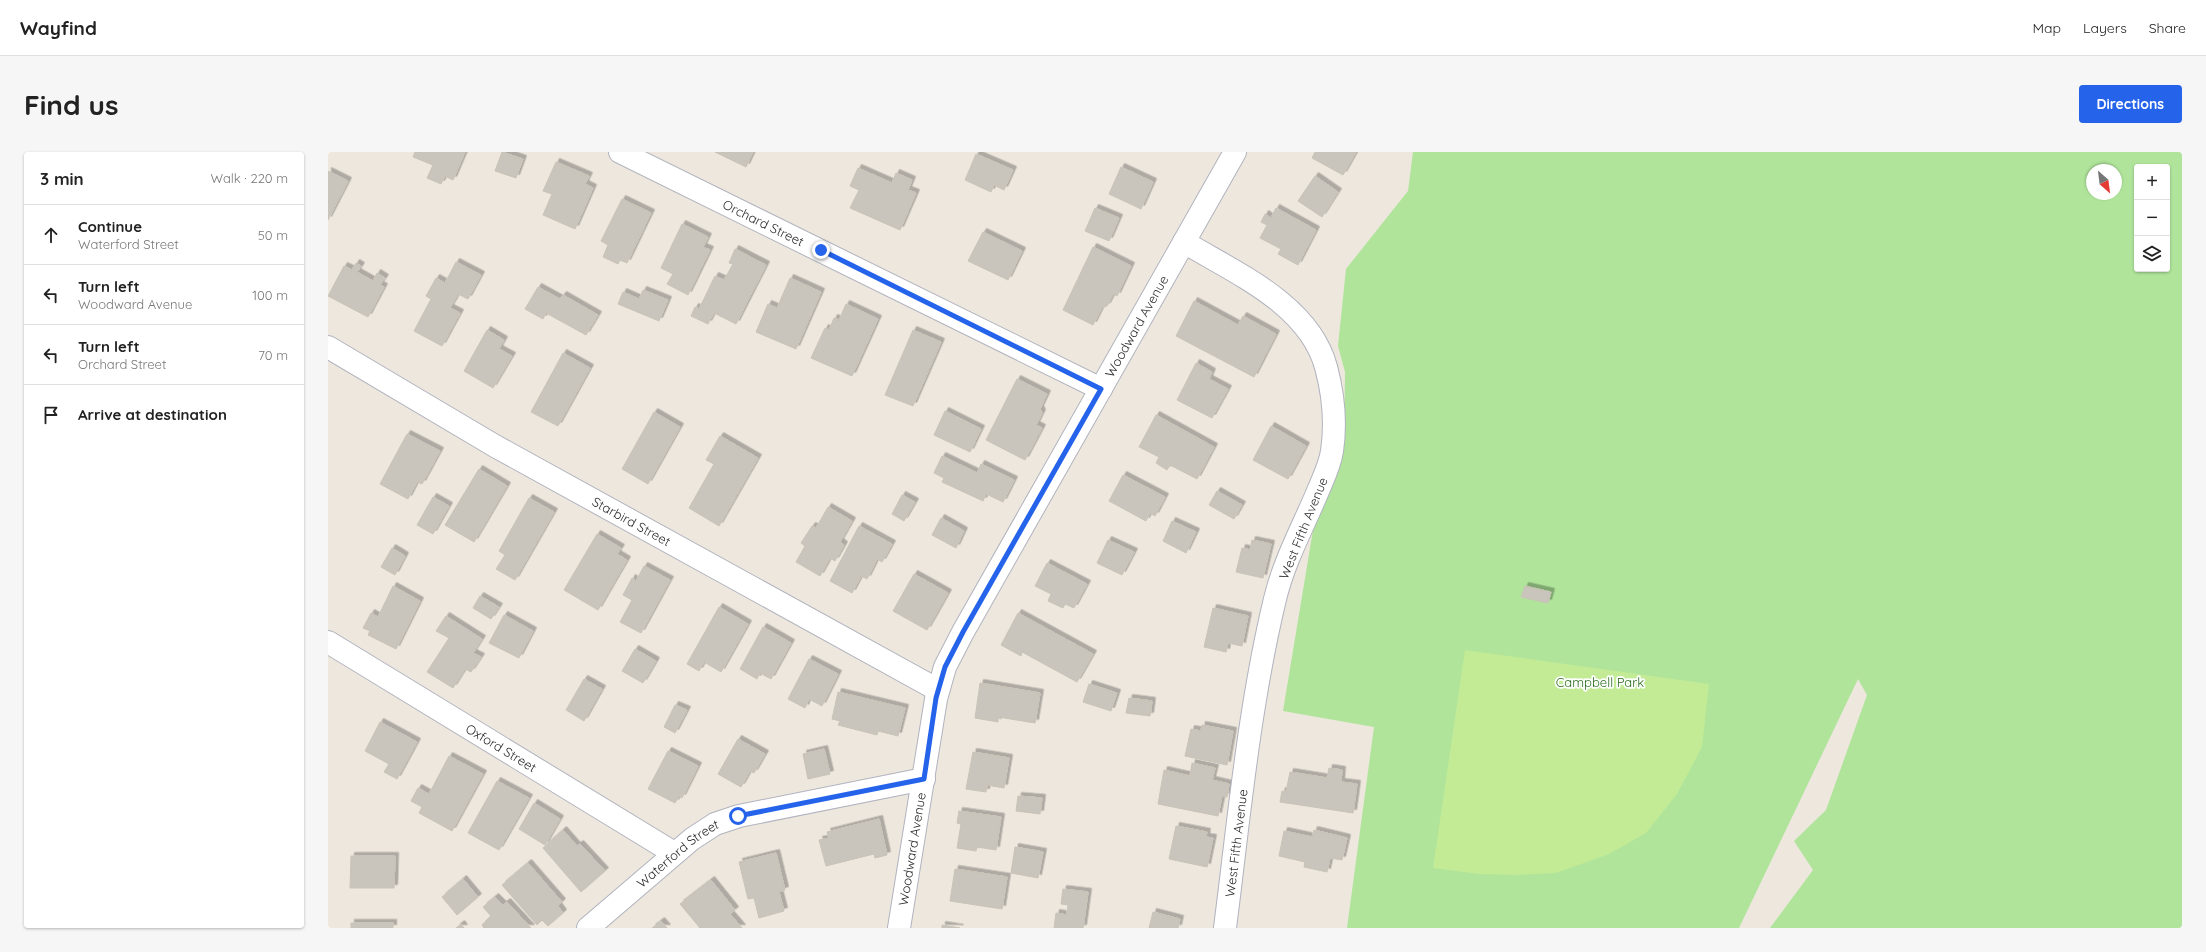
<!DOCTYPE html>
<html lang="en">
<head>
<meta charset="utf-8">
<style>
	body { margin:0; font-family:Quicksand,sans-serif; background:#f6f6f6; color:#222 }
	.controls { position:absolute; right:12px; top:12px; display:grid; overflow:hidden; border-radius:4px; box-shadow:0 1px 3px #0004 }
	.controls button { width:36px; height:36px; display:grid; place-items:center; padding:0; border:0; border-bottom:1px solid #e0e0e0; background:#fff; color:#222; font:20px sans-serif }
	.compass { position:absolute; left:1758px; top:12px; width:36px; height:36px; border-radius:50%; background:#fff; box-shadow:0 1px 3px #0004; rotate:152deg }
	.stop { position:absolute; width:12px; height:12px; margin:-9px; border:3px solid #2563eb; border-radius:50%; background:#fff }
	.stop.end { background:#2563eb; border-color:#fff; box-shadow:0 1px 4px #0008 }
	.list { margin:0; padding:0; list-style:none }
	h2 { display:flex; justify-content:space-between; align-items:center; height:52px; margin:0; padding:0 16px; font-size:17px }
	h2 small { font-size:13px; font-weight:400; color:#767676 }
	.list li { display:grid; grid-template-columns:26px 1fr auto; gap:12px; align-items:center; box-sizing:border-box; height:60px; padding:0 16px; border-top:1px solid #e0e0e0 }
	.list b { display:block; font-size:15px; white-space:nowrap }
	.list p { margin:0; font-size:13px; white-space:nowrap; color:#767676 }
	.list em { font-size:13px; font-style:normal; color:#767676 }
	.icon { flex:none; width:22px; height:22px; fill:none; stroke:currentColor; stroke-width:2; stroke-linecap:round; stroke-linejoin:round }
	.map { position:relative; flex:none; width:1854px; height:776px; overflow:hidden; border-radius:4px }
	header { display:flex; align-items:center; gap:24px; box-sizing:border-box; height:56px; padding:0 20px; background:#fff; border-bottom:1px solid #e0e0e0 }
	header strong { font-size:19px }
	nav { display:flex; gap:22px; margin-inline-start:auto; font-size:14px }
	.intro { display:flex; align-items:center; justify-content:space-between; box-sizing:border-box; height:96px; padding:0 24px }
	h1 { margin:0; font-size:28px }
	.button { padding:10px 18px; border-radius:4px; background:#2563eb; color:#fff; font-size:14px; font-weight:700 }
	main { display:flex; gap:24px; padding:0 24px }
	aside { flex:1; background:#fff; border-radius:4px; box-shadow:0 1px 3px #0004 }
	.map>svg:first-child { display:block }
	.green { fill:#afe49a; fill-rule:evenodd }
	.pitch { fill:#c3eb96 }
	.building { fill:#c9c5bc; stroke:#c9c3b7; filter:url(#shadow) }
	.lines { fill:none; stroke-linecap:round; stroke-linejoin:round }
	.minor-casing { stroke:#b1b3bf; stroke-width:24 }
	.minor { stroke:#fff; stroke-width:22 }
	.route { stroke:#2563eb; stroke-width:5 }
	.labels { text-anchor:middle; stroke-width:3.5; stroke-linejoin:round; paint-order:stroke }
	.street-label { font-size:13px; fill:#2b2b2b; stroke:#fff }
	.park-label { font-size:13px; fill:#27691a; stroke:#fff }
</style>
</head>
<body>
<header>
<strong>Wayfind</strong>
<nav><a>Map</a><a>Layers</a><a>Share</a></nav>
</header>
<div class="intro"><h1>Find us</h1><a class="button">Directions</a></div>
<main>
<aside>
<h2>3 min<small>Walk · 220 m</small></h2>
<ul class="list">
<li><svg class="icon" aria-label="ahead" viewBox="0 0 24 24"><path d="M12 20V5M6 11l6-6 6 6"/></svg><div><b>Continue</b><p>Waterford Street</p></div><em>50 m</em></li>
<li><svg class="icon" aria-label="left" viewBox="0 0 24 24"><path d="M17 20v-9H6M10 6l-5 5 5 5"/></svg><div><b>Turn left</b><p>Woodward Avenue</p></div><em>100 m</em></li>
<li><svg class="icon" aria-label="left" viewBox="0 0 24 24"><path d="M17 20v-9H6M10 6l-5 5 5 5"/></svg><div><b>Turn left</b><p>Orchard Street</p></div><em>70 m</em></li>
<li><svg class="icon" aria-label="arrive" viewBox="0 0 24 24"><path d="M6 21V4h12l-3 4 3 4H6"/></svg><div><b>Arrive at destination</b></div></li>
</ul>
</aside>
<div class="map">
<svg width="1854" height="776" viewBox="0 0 1854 776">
	<defs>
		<filter id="shadow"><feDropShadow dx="3.5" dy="-3.5" stdDeviation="0" flood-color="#0004"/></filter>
	</defs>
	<rect width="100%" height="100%" fill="#ede7dd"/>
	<!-- green -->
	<path class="green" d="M1085 0H1854V776H1442L1485 718 1466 689 1498 658 1539 543 1530 527 1411 776H1019L1046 575 955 559 987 366 1016 295 1017 220 1010 194 1018 117 1080 39ZM1809 15H1839V117H1809ZM1764 18H1788V42H1764Z"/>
	<!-- pitch -->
	<path class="pitch" d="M1137 498 1381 532 1374 595 1349 642 1318 681 1281 702 1228 721 1188 723 1151 722 1105 716Z"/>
	<!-- building -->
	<g class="building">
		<path d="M87 0H137L125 28 117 24 113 32 99 26 105 13 85 5Z"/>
		<path d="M174 0 195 7 188 26 167 19Z"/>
		<path d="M387 0H425L418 15Z"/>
		<path d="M987 0H1028L1015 23 984 6Z"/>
		<path d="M648 2 685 18 676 38 666 33 663 40 637 28Z"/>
		<path d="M228 10 261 24 257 32 265 36 247 77 215 63 224 42 215 39Z"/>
		<path d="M793 15 825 30 813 57 781 42Z"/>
		<path d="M530 16 564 31 568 21 584 28 580 38 588 41 572 78 522 56 531 38 522 34Z"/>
		<path d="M0 19 20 29 0 68Z"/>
		<path d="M987 24 1010 40 994 65 970 49Z"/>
		<path d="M294 47 323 61 299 111 292 108 290 112 275 105 280 93 273 89Z"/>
		<path d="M767 56 791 66 781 89 757 79Z"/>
		<path d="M948 56 988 78 970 113 950 102 953 97 932 86 939 73 933 70 937 62 943 66Z"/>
		<path d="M354 72 380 85 375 95 382 98 360 143 339 132 345 122 333 116Z"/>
		<path d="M655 80 694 99 680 128 640 109Z"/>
		<path d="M765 95 803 114 789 144 785 142 779 154 774 155 765 173 735 158Z"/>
		<path d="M407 97 438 113 408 172 386 161 380 172 363 164 367 155 371 157 387 124 396 128 405 112 401 111Z"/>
		<path d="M128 110 153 123 140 147 130 142 122 156 132 161 114 194 86 179 103 147 98 144 108 126 117 131Z"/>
		<path d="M28 111 33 114 29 120 45 129 49 121 57 126 52 133 56 135 40 165 0 144 16 114 24 118Z"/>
		<path d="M462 126 493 140 468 197 428 180 440 152 449 156Z"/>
		<path d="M210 135 232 147 235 143 270 163 258 183 218 161 215 167 197 157Z"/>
		<path d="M315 138 340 148 331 169 290 152 295 140 311 147Z"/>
		<path d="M866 149 910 173 915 164 948 182 926 225 848 184Z"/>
		<path d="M518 152 550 167 524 224 483 206 497 176 501 178 506 166 511 168Z"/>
		<path d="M159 178 176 188 171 197 184 204 165 236 136 219Z"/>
		<path d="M585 178 613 190 585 254 557 243Z"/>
		<path d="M235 201 262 216 230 274 203 260Z"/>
		<path d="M868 211 884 220 881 227 900 237 884 266 849 248Z"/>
		<path d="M689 227 719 242 712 257 714 261 708 273 714 276 697 308 658 288Z"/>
		<path d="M617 259 653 277 642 300 606 283Z"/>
		<path d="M326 260 352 275 320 332 294 317Z"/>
		<path d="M828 263 886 295 869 327 842 313 839 318 828 311 831 305 811 295Z"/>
		<path d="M943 274 978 294 960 327 925 308Z"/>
		<path d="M79 282 112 299 94 332 89 330 80 347 52 332Z"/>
		<path d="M392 284 430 306 391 374 361 356 386 312 378 308Z"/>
		<path d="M614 304 649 321 653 312 686 328 675 350 658 342 655 349 614 330 616 326 606 321Z"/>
		<path d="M151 317 179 334 146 390 117 373Z"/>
		<path d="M795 323 837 345 827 364 822 361 818 369 781 349Z"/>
		<path d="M889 339 914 353 906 367 881 353Z"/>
		<path d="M574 343 587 350 576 369 564 362Z"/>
		<path d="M105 345 121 354 105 382 89 373Z"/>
		<path d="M201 346 226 360 187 428 168 417 177 403 171 399Z"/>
		<path d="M500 355 524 369 512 390 516 393 507 409 502 406 492 424 468 410 477 394 473 391 484 374 488 376Z"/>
		<path d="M613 366 636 379 628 396 604 383Z"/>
		<path d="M844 369 868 380 858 401 835 389Z"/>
		<path d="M531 374 564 392 554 410 549 407 539 427 533 424 524 441 502 429Z"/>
		<path d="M269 382 293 396 289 402 299 408 270 458 236 438Z"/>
		<path d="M780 388 806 400 794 423 769 411Z"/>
		<path d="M924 388 943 392 935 426 908 420 914 396 922 398Z"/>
		<path d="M64 396 77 404 67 423 53 415Z"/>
		<path d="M719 411 759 432 746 456 737 452 735 456 720 449 723 442 707 434Z"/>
		<path d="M316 414 342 428 313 481 292 470 304 448 295 443 304 426 308 429Z"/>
		<path d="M586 422 620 441 599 478 565 459Z"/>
		<path d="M65 434 92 449 68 497 40 483 42 479 35 476 43 461 50 465Z"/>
		<path d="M1197 434 1223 440 1220 451 1193 445Z"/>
		<path d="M152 444 171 455 163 467 145 456Z"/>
		<path d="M391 455 420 472 393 520 376 510 371 519 359 512Z"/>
		<path d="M885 456 920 464 914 494 900 491 898 500 876 495Z"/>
		<path d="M690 461 765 502 749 530 694 500 693 504 673 493Z"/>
		<path d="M176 463 205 479 191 506 161 491Z"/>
		<path d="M118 464 154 487 145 501 153 505 143 520 137 517 125 536 99 520 121 486 108 479Z"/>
		<path d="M435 475 463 491 443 527 432 521 429 527 412 517Z"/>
		<path d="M307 497 328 509 315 531 294 519Z"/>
		<path d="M481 507 510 522 494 554 481 547 477 556 460 547Z"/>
		<path d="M256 527 274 537 256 569 238 558Z"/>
		<path d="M652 531 712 541 707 571 670 565V570L647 566Z"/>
		<path d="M761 532 789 541 783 559 755 550Z"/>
		<path d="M510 540 577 556 570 584 550 579 549 583 510 573 512 569 504 567Z"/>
		<path d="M801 546 824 549 822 564 798 561Z"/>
		<path d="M347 553 359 558 347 581 336 575Z"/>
		<path d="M52 570 89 590 69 627 56 620 61 612 37 599Z"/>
		<path d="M874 573 905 579 899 613 857 604 863 577 873 579Z"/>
		<path d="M410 587 437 602 426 621 422 619 413 635 390 622Z"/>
		<path d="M496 597 502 622 480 627 475 602Z"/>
		<path d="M340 599 370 614 354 646 351 644 347 651 320 637Z"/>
		<path d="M645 600 681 606 676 636 659 633 658 640 638 637Z"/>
		<path d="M121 604 155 622 124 679 91 661 94 655 83 649 90 636 101 642Z"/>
		<path d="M864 611 887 616 884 628 901 632 899 645 894 644 890 664 830 652 836 618 862 624Z"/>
		<path d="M1001 616 1014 618 1013 630 1029 632 1025 661 952 650 954 639 958 640 962 620 999 626Z"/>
		<path d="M169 629 201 646 171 698 140 681Z"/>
		<path d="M690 644 714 646 712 662 688 659Z"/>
		<path d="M206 651 232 667 217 693 191 677Z"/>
		<path d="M631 659 673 665 668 698 649 695 648 699 629 696 633 672 629 671Z"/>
		<path d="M551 667 559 703 547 706 546 702 498 714 491 688 501 686 499 680Z"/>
		<path d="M848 674 879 680 878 685 885 686 879 715 841 707Z"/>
		<path d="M235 678 249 694 252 692 277 719 253 740 215 696Z"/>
		<path d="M986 678 1019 686 1014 708 1002 706 999 720 976 715 977 710 951 704 956 679 984 685Z"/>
		<path d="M687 695 715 700 710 726 683 721Z"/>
		<path d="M448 701 457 738 451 740 456 759 431 766 426 746 420 747 411 710Z"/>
		<path d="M23 704H67L66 736H22Z"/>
		<path d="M200 711 234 750 230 754 235 761 220 774 214 768 209 773 174 733Z"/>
		<path d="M627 717 679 725 674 757 622 749Z"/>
		<path d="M135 727 150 745 129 763 114 745Z"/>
		<path d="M383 728 407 758 402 762 414 776H372L352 752Z"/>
		<path d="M735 737 760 740 755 776H726L728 761 739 763 740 753 733 752Z"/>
		<path d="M167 745 175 753 179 750 203 776H156L154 773 163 764 155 755Z"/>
		<path d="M825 760 852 767 850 776H821Z"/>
		<path d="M333 769 339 776H324Z"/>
		<rect x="23" y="771" width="42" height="5"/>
		<path d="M133 772 136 776H128Z"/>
		<path d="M614 773 632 776H614Z"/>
	</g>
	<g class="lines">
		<defs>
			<g id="minor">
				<path id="s1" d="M292 0 773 237"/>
				<path d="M856 90C907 121 981 152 998 215 1005 241 1008 272 1004 299 1002 313 995 327 990 339 975 375 956 409 947 447 921 555 911 666 897 776"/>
				<path id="s2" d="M0 195 167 294 610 538"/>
				<path id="s3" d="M0 490 346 701"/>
				<path id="s4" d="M260 776 364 687 387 672 411 664 596 627"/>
				<path id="s5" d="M571 776 608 547 617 515 635 480 907 0"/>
			</g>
		</defs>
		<!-- minor casing -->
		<use href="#minor" class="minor-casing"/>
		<!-- minor -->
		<use href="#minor" class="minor"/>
	</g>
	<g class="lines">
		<!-- route -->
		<path class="route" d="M410 664 596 627 608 546 617 515 635 480 773 237 493 98"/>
	</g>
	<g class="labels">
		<!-- street labels -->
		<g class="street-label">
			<text dy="5" stroke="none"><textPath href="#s1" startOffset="160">Orchard Street</textPath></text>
			<text dy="5" stroke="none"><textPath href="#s5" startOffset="656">Woodward Avenue</textPath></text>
			<text dy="5" stroke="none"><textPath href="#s2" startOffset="350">Starbird Street</textPath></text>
			<text transform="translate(975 376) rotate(-68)" y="5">West Fifth Avenue</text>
			<text dy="5" stroke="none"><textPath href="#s3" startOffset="203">Oxford Street</textPath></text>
			<text transform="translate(908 691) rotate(-83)" y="5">West Fifth Avenue</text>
			<text dy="5" stroke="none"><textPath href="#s5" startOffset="80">Woodward Avenue</textPath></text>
			<text dy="5" stroke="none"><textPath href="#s4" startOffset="117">Waterford Street</textPath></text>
		</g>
		<!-- park labels -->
		<g class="park-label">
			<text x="1272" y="535">Campbell Park</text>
		</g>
	</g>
</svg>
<div class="controls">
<button>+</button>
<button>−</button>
<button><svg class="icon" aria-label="layers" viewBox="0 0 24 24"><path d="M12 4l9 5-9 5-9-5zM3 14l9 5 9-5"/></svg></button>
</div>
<svg class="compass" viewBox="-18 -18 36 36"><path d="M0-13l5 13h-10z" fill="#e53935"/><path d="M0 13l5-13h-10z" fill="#767676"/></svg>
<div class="stop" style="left:410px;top:664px"></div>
<div class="stop end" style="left:493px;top:98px"></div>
</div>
</main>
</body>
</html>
